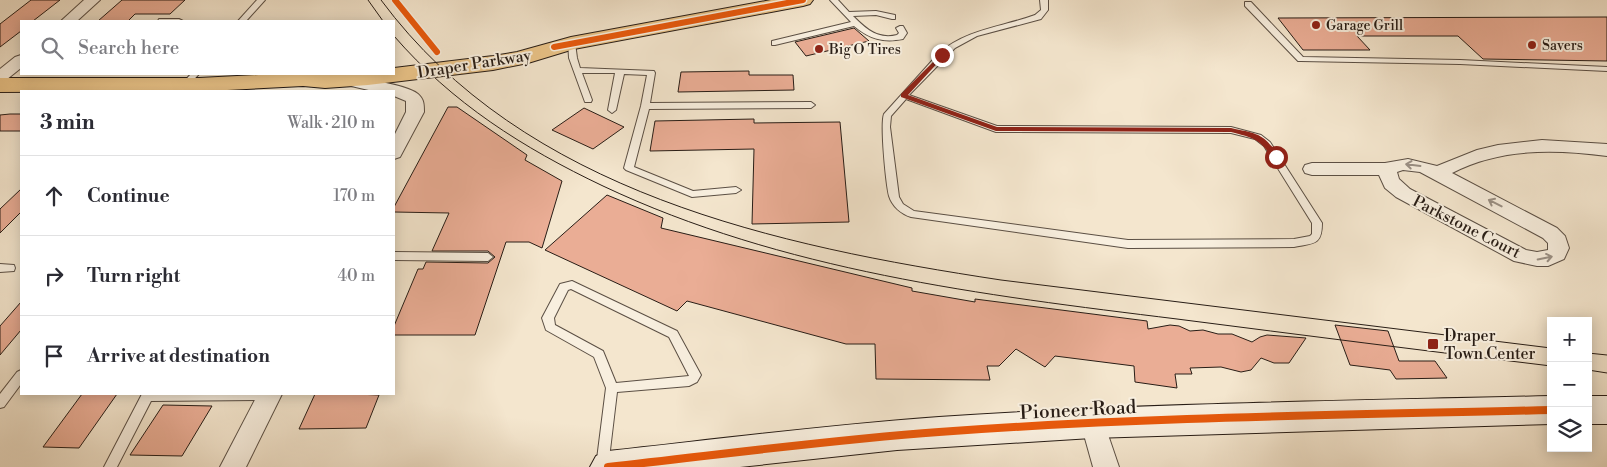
<!DOCTYPE html>
<html lang="en">
<head>
<meta charset="utf-8">
<style>
	body { margin:0; font-family:"Libre Bodoni",serif; background:#f7f7f7; color:#2b2b33 }
	.controls { position:absolute; right:15px; bottom:15px; display:grid; overflow:hidden; border-radius:0px; box-shadow:0 2px 12px #0003 }
	.controls button { width:45px; height:45px; display:grid; place-items:center; padding:0; border:0; border-bottom:1px solid #e1e1e2; background:#fff; color:#2b2b33; font:25px sans-serif }
	.stop { position:absolute; width:15px; height:15px; margin:-11px; border:4px solid #8f2418; border-radius:50%; background:#fff }
	.stop.end { background:#8f2418; border-color:#fff; box-shadow:0 1px 5px #0008 }
	.list { margin:0; padding:0; list-style:none }
	h2 { display:flex; justify-content:space-between; align-items:center; height:65px; margin:0; padding:0 20px; font-size:21px }
	h2 small { font-size:16px; font-weight:400; color:#7c7c81 }
	.list li { display:grid; grid-template-columns:32px 1fr auto; gap:15px; align-items:center; box-sizing:border-box; height:80px; padding:0 20px; border-top:1px solid #e1e1e2 }
	.list b { display:block; font-size:19px; white-space:nowrap }
	.list em { font-size:16px; font-style:normal; color:#7c7c81 }
	.icon { flex:none; width:28px; height:28px; fill:none; stroke:currentColor; stroke-width:2; stroke-linecap:round; stroke-linejoin:round }
	.map { position:relative; flex:none; width:1607px; height:467px; overflow:hidden }
	.search { position:absolute; background:#fff; box-shadow:0 2px 12px #0003; left:20px; top:20px; width:375px; height:55px; display:flex; align-items:center; gap:12px; box-sizing:border-box; padding:0 18px; border-radius:0px; color:#7c7c81; font-size:19px }
	.panel { position:absolute; background:#fff; box-shadow:0 2px 12px #0003; left:20px; top:90px; width:375px; height:305px; border-radius:0px }
	.map>svg:first-child { display:block }
	.building { fill:#eaad95; stroke:#281d16 }
	.lines { fill:none; stroke-linecap:round; stroke-linejoin:round }
	.lane-casing { stroke:#5b4f44; stroke-width:2 }
	.street-casing { stroke:#5b4f44; stroke-width:2 }
	.secondary-casing { stroke:#281d16; stroke-width:2 }
	.primary-casing { stroke:#281d16; stroke-width:2 }
	.lane { fill:#f8efdf; fill-rule:evenodd }
	.street { fill:#f8efdf; fill-rule:evenodd }
	.secondary { fill:#f8efdf; fill-rule:evenodd }
	.primary { fill:#eac387; fill-rule:evenodd }
	.tram { stroke:#281d16; stroke-width:1 }
	.cycleway-far1-casing { stroke:#f8efdf; stroke-width:9 }
	.cycleway-casing { stroke:#f8efdf; stroke-width:11 }
	.cycleway-far1 { stroke:#e8590c; stroke-width:6 }
	.cycleway { stroke:#e8590c; stroke-width:8 }
	.oneway { stroke:#9a9085 }
	.route { fill:#8f2418 }
	.poi-dot { fill:#8f2418; stroke:#f8efdf; stroke-width:2 }
	.labels { text-anchor:middle; stroke-width:4; stroke-linejoin:round; paint-order:stroke }
	.far-poi-label { font-size:14px; fill:#281d16; stroke:#f8efdf; text-anchor:start }
	.street-label { font-size:16px; fill:#281d16; stroke:#f8efdf }
	.poi-label { font-size:16px; fill:#281d16; stroke:#f8efdf; text-anchor:start }
	.near-street-label { font-size:19px; fill:#281d16; stroke:#f8efdf }
</style>
</head>
<body>
<div class="map">
<svg width="1607" height="467" viewBox="0 0 1607 467">
	<rect width="100%" height="100%" fill="#f4e6ce"/>
	<filter id="stains"><feTurbulence type="fractalNoise" baseFrequency=".004" numOctaves="4"/><feColorMatrix values="0 0 0 0 .2 0 0 0 0 .09 0 0 0 0 .02 0 0 0 .5 -.17"/></filter>
	<radialGradient id="worn" r=".72"><stop offset=".6" stop-color="#630" stop-opacity="0"/><stop offset="1" stop-color="#630" stop-opacity=".3"/></radialGradient>
	<!-- building -->
	<g class="building">
		<path d="M31 0H60L33 21H21V31L0 47V24Z"/>
		<path d="M122 0H185L170 14H135L128 21H98Z"/>
		<path d="M1607 17V61L1483 59 1458 36H1357L1370 50H1303L1278 18Z"/>
		<path d="M854 28 869 41 806 56 795 42Z"/>
		<path d="M749 71V75H793L794 90 678 92 681 72Z"/>
		<path d="M448 107H457L527 155 525 160 562 181 542 248 529 242H506L475 335H394V326L418 269H423L426 262 488 263 495 257 488 251H432L449 213 394 212V207Z"/>
		<path d="M584 108 624 127 593 149 552 130Z"/>
		<path d="M10 114H21V131H0V115Z"/>
		<path d="M754 119V123L840 122 849 222 752 224 754 149 650 151 655 121Z"/>
		<path d="M21 189V212L0 233V209Z"/>
		<path d="M607 195 663 218 661 228 912 288V291L975 302V299L1147 321 1148 329 1170 325 1179 326 1190 331 1203 330 1218 334H1232L1252 342 1260 337 1267 335 1306 338 1289 363H1274L1261 358 1251 370 1241 372 1221 367 1190 368 1192 374H1175L1177 388 1135 382 1134 366 1055 356 1045 367 1016 349 999 366H987L990 380 876 379 875 344H846L687 301 677 311 545 250Z"/>
		<path d="M21 302V330L0 355V326Z"/>
		<path d="M1335 325 1388 331 1399 361H1435L1447 378 1396 379 1390 370 1350 365Z"/>
		<path d="M82 394H117L79 448 43 447Z"/>
		<path d="M315 394H356L379 395 366 428 299 429Z"/>
		<path d="M163 405 212 406 182 456 130 455Z"/>
	</g>
	<g class="lines">
		<defs>
			<g id="lane">
				<path d="M257 0H265L246 21H238Z"/>
				<path d="M830 0H838L849 12 876 11 895 15V19H892L876 15 853 16C866 29 878 40 897 35L899 33 896 28 900 26H903L907 33 903 39C883 43 870 39 854 26L775 45H772V41L851 22Z"/>
				<path d="M1040 0H1048V10L1041 19 977 36 955 48 909 95 997 126 1231 127 1261 135 1270 142 1322 223C1322 246 1313 243 1294 247L1128 248 911 217C901 214 892 206 889 196 886 184 880 124 884 114L939 53C967 29 1002 27 1035 15L1041 10ZM906 99 996 132 1231 133 1255 139 1264 146 1312 223V234L1310 236 1294 239 1128 240 914 211 903 204 899 197 890 127 891 116Z"/>
				<path d="M1245 2H1251L1303 57 1460 60 1607 67V71L1460 64 1301 61H1298L1245 6Z"/>
				<path d="M159 19H179L183 21H158Z"/>
				<path d="M568 41H571L575 43 577 58 580 68 654 71 655 73 650 103 811 102 815 105 811 108 649 109 634 167 693 191 736 187 741 190 736 193 692 197 626 170 624 168 641 106 647 75 624 74 616 110 612 113 608 110 615 73H582L592 100 591 102H585L569 58Z"/>
				<path d="M191 74H199L183 91H175Z"/>
				<path d="M394 252 488 253 493 257 488 261 394 260Z"/>
				<path d="M0 264 14 265 15 268 14 271 0 272Z"/>
				<path d="M572 281 677 331 701 375 697 382 689 386 617 392 608 467H596L606 388 594 357 546 330 542 318 560 284ZM571 289 669 337 689 376 616 383 603 351 555 325 554 318 568 290Z"/>
				<path d="M21 370V384L4 407 0 408V394L17 372Z"/>
				<path d="M142 394H274L275 395 273 398 269 400 151 401 117 467H104Z"/>
			</g>
			<g id="street">
				<path d="M84 0H100L77 21H61Z"/>
				<path d="M21 55V68L6 80 0 82V69L15 57Z"/>
				<path d="M344 75C361 79 406 84 418 94 424 99 424 105 424 112L400 157 394 159V136L406 112V101L394 96V91H373L338 83 336 80 338 77Z"/>
				<path d="M1542 140 1607 144V156C1554 149 1500 148 1452 173L1557 228 1565 236 1569 248 1564 259 1548 266H1537L1514 261 1396 197 1385 188 1379 175H1312L1305 173 1303 169 1305 165 1312 163H1385L1408 159 1437 166 1477 150 1498 145ZM1403 170 1420 172 1543 238 1548 243V250L1537 252 1526 250 1410 189 1399 179 1397 172Z"/>
				<path d="M258 394H282L246 467H220Z"/>
				<path d="M1093 414 1102 417 1119 467H1093L1081 424 1084 417Z"/>
			</g>
			<g id="secondary">
				<path d="M1551 396V424L1092 438 897 450 740 467H590L596 456 608 451C718 439 828 425 939 417 1142 403 1347 401 1551 396Z"/>
				<rect x="1588" y="396" width="19" height="28"/>
			</g>
			<path id="primary" d="M771 0H813L810 4 803 6 574 49 528 63 493 70 368 85 325 88 303 86 208 91 0 92V78H199L277 74H394V68L493 56 517 52 571 37Z"/>
		</defs>
		<!-- lane casing -->
		<use href="#lane" class="lane-casing"/>
		<!-- street casing -->
		<use href="#street" class="street-casing"/>
		<!-- secondary casing -->
		<use href="#secondary" class="secondary-casing"/>
		<!-- primary casing -->
		<use href="#primary" class="primary-casing"/>
		<!-- lane -->
		<use href="#lane" class="lane"/>
		<!-- street -->
		<use href="#street" class="street"/>
		<!-- secondary -->
		<use href="#secondary" class="secondary"/>
		<!-- primary -->
		<use href="#primary" class="primary"/>
		<!-- tram -->
		<g class="tram">
			<path d="M368 0 383 21"/>
			<path d="M381 0C524 193 777 246 1001 280L1551 348"/>
			<path d="M394 36C452 103 523 148 603 186 783 271 982 295 1177 319 1302 335 1426 351 1551 366"/>
			<path d="M1588 353 1607 355"/>
			<path d="M1588 370 1607 373"/>
		</g>
		<defs>
			<g id="cycleway-far1">
				<path d="M395 0 437 52"/>
				<path d="M554 47 803 0"/>
			</g>
			<path id="cycleway" d="M608 467C718 455 828 440 939 432 1142 417 1347 415 1551 410"/>
		</defs>
		<!-- cycleway-far1 casing -->
		<use href="#cycleway-far1" class="cycleway-far1-casing"/>
		<!-- cycleway casing -->
		<use href="#cycleway" class="cycleway-casing"/>
		<!-- cycleway-far1 -->
		<use href="#cycleway-far1" class="cycleway-far1"/>
		<!-- cycleway -->
		<use href="#cycleway" class="cycleway"/>
	</g>
	<!-- one-way arrows -->
	<defs><path id="oneway-shaft" d="M-6 0H5M1.5-3L5.5 0L1.5 3" fill="none" stroke-width="1.6" stroke-linecap="round" stroke-linejoin="round" transform="scale(1.25)"/></defs>
	<g class="oneway">
		<use href="#oneway-shaft" transform="translate(1413 165) rotate(-173)"/>
		<use href="#oneway-shaft" transform="translate(1495 203) rotate(-153)"/>
		<use href="#oneway-shaft" transform="translate(1545 258) rotate(-12)"/>
	</g>
	<!-- route -->
	<path class="route" d="M942 53 944 54V56L908 95 997 127 1231 128C1258 134 1264 133 1279 157L1273 159C1260 139 1254 138 1231 132L996 131 901 97V94Z"/>
	<!-- markers -->
	<g class="poi-dot">
		<circle cx="1316" cy="25" r="5"/>
		<circle cx="1532" cy="45" r="5"/>
		<circle cx="819" cy="49" r="5"/>
		<rect x="1427" y="338" width="12" height="12" rx="2.5"/>
	</g>
	<g class="labels">
		<!-- far-poi labels -->
		<g class="far-poi-label">
			<text x="1326" y="30">Garage Grill</text>
			<text x="1542" y="50">Savers</text>
			<text x="829" y="54">Big O Tires</text>
		</g>
		<!-- street labels -->
		<g class="street-label">
			<text transform="translate(474 63) rotate(-9)" y="6">Draper Parkway</text>
			<text transform="translate(1467 226) rotate(27)" y="6">Parkstone Court</text>
		</g>
		<!-- poi labels -->
		<g class="poi-label">
			<text x="1444" y="341">Draper<tspan x="1444" dy="18">Town Center</tspan></text>
		</g>
		<!-- near-street labels -->
		<g class="near-street-label">
			<text transform="translate(1078 409) rotate(-3)" y="7">Pioneer Road</text>
		</g>
	</g>
	<rect width="100%" height="100%" filter="url(#stains)"/>
	<rect width="100%" height="100%" fill="url(#worn)"/>
</svg>
<div class="controls">
<button>+</button>
<button>−</button>
<button><svg class="icon" aria-label="layers" viewBox="0 0 24 24"><path d="M12 4l9 5-9 5-9-5zM3 14l9 5 9-5"/></svg></button>
</div>
<div class="stop" style="left:1276px;top:157px"></div>
<div class="stop end" style="left:942px;top:55px"></div>
<div class="search"><svg class="icon" aria-label="search" viewBox="0 0 24 24"><circle cx="10" cy="10" r="6"/><path d="M15 15l6 6"/></svg>Search here</div>
<section class="panel">
<h2>3 min<small>Walk · 210 m</small></h2>
<ul class="list">
<li><svg class="icon" aria-label="ahead" viewBox="0 0 24 24"><path d="M12 20V5M6 11l6-6 6 6"/></svg><div><b>Continue</b></div><em>170 m</em></li>
<li><svg class="icon" aria-label="right" viewBox="0 0 24 24"><path d="M7 20v-9h11M14 6l5 5-5 5"/></svg><div><b>Turn right</b></div><em>40 m</em></li>
<li><svg class="icon" aria-label="arrive" viewBox="0 0 24 24"><path d="M6 21V4h12l-3 4 3 4H6"/></svg><div><b>Arrive at destination</b></div></li>
</ul>
</section>
</div>
</body>
</html>
